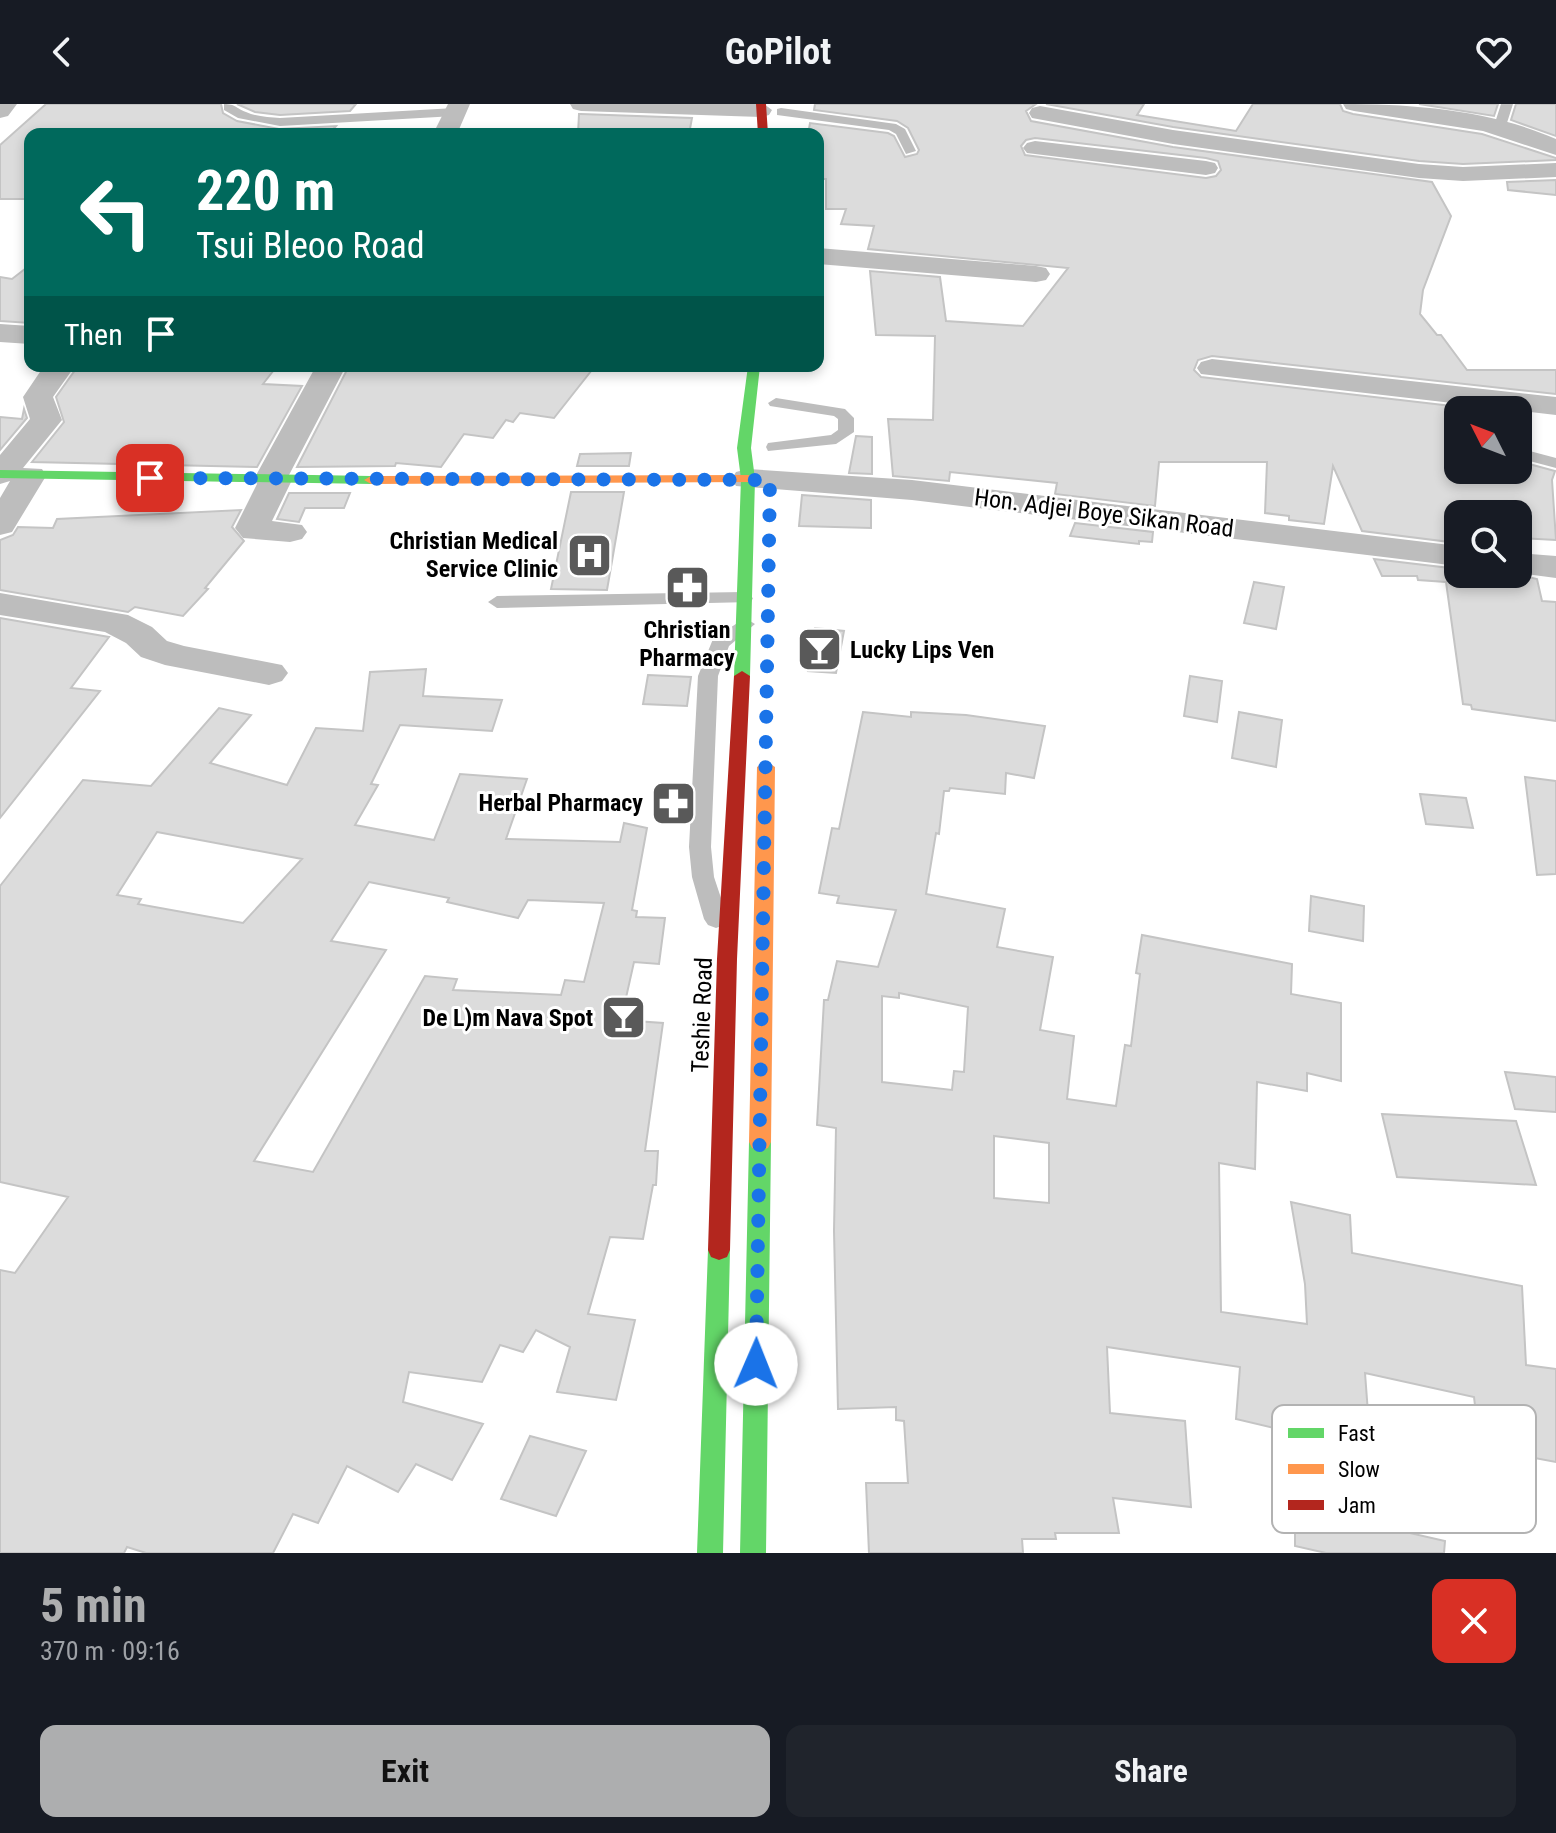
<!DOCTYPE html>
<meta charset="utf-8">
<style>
:root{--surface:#171b24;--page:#20242c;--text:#f1f3f6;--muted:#9ea1a6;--accent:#adaeaf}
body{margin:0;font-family:"Roboto Condensed",sans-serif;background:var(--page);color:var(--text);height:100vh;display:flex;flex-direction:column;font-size:30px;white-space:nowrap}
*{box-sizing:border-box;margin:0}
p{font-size:26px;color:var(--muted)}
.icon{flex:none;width:44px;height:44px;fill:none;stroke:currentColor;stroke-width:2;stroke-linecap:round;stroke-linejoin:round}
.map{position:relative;height:1449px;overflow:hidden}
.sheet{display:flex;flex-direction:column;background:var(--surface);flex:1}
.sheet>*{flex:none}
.banner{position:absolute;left:24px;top:24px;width:800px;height:244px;border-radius:16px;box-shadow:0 4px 12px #0003;background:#00695c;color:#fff;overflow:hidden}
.needle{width:52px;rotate:312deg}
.controls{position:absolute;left:1444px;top:292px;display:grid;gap:16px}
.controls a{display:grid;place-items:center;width:88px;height:88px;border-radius:16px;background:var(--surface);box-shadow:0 4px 12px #0003;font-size:40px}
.pin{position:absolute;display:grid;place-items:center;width:68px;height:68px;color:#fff;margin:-34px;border-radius:16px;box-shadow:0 4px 12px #0006}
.me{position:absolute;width:88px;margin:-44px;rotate:1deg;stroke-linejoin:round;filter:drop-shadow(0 0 6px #0008)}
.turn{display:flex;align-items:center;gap:28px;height:168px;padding:0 40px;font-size:36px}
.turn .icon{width:104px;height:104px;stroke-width:2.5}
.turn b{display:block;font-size:56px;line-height:68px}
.then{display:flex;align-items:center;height:76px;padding:0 40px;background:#0003;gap:16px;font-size:30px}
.round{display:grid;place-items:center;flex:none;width:84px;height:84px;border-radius:16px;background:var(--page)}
.overview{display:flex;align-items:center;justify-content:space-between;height:136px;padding:0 40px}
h1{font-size:48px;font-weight:700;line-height:60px;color:var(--accent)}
.action{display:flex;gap:16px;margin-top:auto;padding:16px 40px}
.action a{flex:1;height:92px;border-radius:16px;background:var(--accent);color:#111;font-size:32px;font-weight:700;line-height:92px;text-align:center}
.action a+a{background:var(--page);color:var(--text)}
header{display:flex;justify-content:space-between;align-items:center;height:104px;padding:0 40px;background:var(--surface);font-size:36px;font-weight:700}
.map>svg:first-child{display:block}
.building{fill:#dcdcdc;stroke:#c4c4c4;stroke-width:2;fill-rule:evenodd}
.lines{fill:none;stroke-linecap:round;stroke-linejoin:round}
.lane{fill:#bdbdbd;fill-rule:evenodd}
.street{fill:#bdbdbd;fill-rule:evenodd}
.fast{fill:#63d668;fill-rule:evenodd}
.slow{fill:#ff974d;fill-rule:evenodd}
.jam{fill:#b3261e;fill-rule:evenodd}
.route{stroke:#1a73e8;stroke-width:14;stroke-dasharray:0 25.2}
.labels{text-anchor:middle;stroke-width:6;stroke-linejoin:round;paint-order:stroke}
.street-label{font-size:24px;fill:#000;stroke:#fff}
.poi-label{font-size:24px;font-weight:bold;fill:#000;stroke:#fff;text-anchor:end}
.key{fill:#fff;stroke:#b2b2b2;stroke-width:2}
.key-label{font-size:22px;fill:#000}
</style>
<header><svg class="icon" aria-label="back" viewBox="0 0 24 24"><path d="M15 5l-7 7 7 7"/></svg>GoPilot<svg class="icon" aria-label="heart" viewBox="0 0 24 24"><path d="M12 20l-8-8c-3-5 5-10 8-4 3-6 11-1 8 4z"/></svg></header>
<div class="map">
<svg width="1556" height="1449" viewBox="0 0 1556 1449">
<rect width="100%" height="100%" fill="#fff"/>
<path class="building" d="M46,0H221L223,9L237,17L279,25L336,22L329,30H30V95H0V41Z
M237,0H356L350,7L280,11L255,8Z
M815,0H1036L1026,7L1031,17L1173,43L1432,78L1451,112L1423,186L1420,210L1437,231H1441L1467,266H1556V290L1212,252L1198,256L1194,266L1201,273L1487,306H1458V366H1518V357L1555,367L1552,376L1556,436L1518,434V410H1458V439L1362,427L1333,362L1324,420L1289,416V412L1265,409L1267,358H1159L1155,402L1055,390L1057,379L950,368L949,377L893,372L888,315L933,316L935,232L876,231L870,167L940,173L946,217L1023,222L1068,164L868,145L874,122L841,120L846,105H826V75H818V30H808L810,19L888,29L894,32L905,53L917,50L919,46L908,24L897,17L814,6ZM1035,34L1206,54L1218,57L1221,66L1216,72L1206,74L1025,51L1021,42L1026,36Z
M1046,0H1144L1137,11L1236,27L1253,0H1340L1343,7L1353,10L1482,30L1556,54V56L1463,60L1419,57L1173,23Z
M1419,0H1498L1494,12Z
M1516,0H1556V32L1511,16Z
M579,10H581L692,14L689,30H578Z
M1556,76V91L1508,86L1507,78Z
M30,161V219L0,217V173L12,175Z
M78,262H277L263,280L302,282L257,363L32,358L64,318L56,293Z
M349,262H514L543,265L544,262H595L554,314L520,309L513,318L506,316L493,334L464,330L441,363L396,359L395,362L297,363Z
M24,305L27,314L0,346V313L22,315Z
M856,332L872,333V370L849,369Z
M631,349L629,362H577L580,350Z
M571,388H624L607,486L551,485Z
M289,389H350L344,404H305L299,418L277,415Z
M802,391L871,396V424L799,422Z
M241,406L232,423L244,437L205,484L208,485L183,512L135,503L128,508L0,486V436L13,431L18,423L53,424L57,415Z
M1075,419L1153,428L1152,438L1139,437V440L1070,432Z
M1374,455L1458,465V470H1515L1537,475L1542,497L1556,498V617L1472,605L1471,601L1463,600L1446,478L1418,476L1417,472H1382Z
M1254,478L1284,483L1276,525L1244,519Z
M0,514L109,533L71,584L100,587L0,714Z
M815,524L844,527L836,569L808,567Z
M426,565L423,592L502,596L492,627L400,621L371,680L378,681L355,721L434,736L460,670L527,675L506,735L620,738L624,719L647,724L632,806L637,807L636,813L665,814L659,860L634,858L621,916L663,919L645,1047H658L656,1081H653L643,1135L610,1133L588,1210L635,1216L616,1296L557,1288L570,1243L536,1226L523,1248L500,1241L482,1278L409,1268L403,1298L483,1320L452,1376L416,1360L398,1388L347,1362L318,1419L293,1410L273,1449H146L127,1443L124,1449H0V1166L15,1169L68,1093L0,1078V782L83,676L151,682L219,604L251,611L210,659L287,681L316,624L363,627L370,568ZM157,728L302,755L243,819L138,800L141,795L117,791ZM369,778L449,794L447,798L518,814L528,796L604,799L584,878L565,876L561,891L453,886L457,875L425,872L313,1068L254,1057L386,846L331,837Z
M648,571L691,573L687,602L643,600Z
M1190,572L1222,577L1217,618L1184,612Z
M863,608L911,613V608L966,611L1045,622L1034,674L1006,669L1005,690L950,684L949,687H944L939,730L936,729L926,790L1005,805L997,843L1053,853L1040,926L1074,932L1067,995L1116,1002L1125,941L1131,942L1140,870L1136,869L1142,831L1292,860L1291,890L1341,899V977L1307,969V987L1257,978L1255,1065L1219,1059L1221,1208L1307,1220L1305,1180L1291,1098L1350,1111L1352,1149L1522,1182L1526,1261L1556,1265V1358L1480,1344L1474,1293L1365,1269L1368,1309L1324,1302L1331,1411L1445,1437L1444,1449H1326L1295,1442V1329L1236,1315L1240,1263L1107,1243L1110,1309L1185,1317L1191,1403L1113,1394L1119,1429H1055L1056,1435H1022L1023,1449H869L866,1379H908L904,1317L896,1316V1303L838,1305L834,1127L836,1024L817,1021L824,896H828L837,857L878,863L896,806L837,799L839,792L819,789L832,724L839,725ZM899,889L968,903L964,968L954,967L952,986L882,978V892L899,894ZM994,1032L1049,1039V1099L994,1094Z
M1239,608L1282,616L1276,663L1232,654Z
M1525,673L1556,677V770L1537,771Z
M1420,690L1466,694L1473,724L1426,720Z
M1311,792L1364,802L1363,837L1309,827Z
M1505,968L1556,973V1008L1515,1005Z
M1382,1010L1516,1017L1536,1081L1397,1073Z
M530,1332L586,1347L556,1412L501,1395Z"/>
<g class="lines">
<path class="lane" d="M224,0C236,0 235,4 246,8C257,13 269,13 280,14L455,4L461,8L455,12L280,22L238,14L224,6Z
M1501,0H1513L1505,25L1499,29L1493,25Z
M781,4L896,20L905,25L916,47L906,50L896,30L889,26L777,11V5Z
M776,294L845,305L854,314V328L836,340L768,347L766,343L768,339L831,331L838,326V315L834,312L770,302L768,299Z
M1518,344L1556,354V364L1518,354Z
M744,488L753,494L751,498L497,504L488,498L497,492Z
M745,514L755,520L729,542L718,572L711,743L714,773L728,815L724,821L716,824L708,821L704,815L692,773L689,743L698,572L713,535Z"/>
<path class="street" d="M0,0H17L8,12L0,14Z
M448,0H470L457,30H433Z
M570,0H764L772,6L769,11L761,13L581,7L573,5Z
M1343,0C1414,0 1490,6 1556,35V51L1483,27L1354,7L1346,5Z
M1040,2L1173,26L1419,60L1463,63L1556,59V73L1463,77L1419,74L1173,40L1032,14L1029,9L1032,4Z
M1035,37L1206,57L1215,59L1218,64L1215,69L1206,71L1027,49L1023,44L1027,39Z
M818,144L1036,162L1046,164L1050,170L1046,176L1036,178L818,160Z
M0,220L30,222V240L0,238Z
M1212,255L1556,293V311L1201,270L1197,264L1201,258Z
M44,262H75L53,293L62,316L23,364L42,365L46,372L12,428L0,431V394L10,377L0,380V351L30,315L23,293Z
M316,262H346L289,371L292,376L272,417L302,421L307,428L302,435L290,438L243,434L235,424L257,380L254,375Z
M748,365L912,376L1458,442V462L912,396L736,382L732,375L736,368Z
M1518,449L1556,452V474L1518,469Z
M0,489L128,511L152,523L167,537L184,542L282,561L288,569L282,577L269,581L165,561L141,553L126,539L105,528L0,511Z"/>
<path class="fast" d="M748,262H760L751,344L755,375L750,572L742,577L734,572L741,375L737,344Z
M0,366L371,372L378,376L371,380L0,374Z
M760,1029L768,1032L771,1038L766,1449H740L749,1038L752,1032Z
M719,1136L727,1139L730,1146L723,1449H697L708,1146L711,1139Z"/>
<path class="slow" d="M748,371L753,372V378L371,380L364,376L371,372Z
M766,657L775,663L771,1038L768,1044L760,1047L752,1044L749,1038L757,663Z"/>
<path class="jam" d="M756,0H766L768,30H758Z
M742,567L750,572L737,855L730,1146L727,1153L719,1156L711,1153L708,1146L717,855L734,572Z"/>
</g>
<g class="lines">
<path class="route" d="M150,374L770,376L756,1260"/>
</g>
<defs>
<symbol id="hospital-square" viewBox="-11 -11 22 22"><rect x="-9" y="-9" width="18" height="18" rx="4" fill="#595959" stroke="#fff"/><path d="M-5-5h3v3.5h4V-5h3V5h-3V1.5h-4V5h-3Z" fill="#fff"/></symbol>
<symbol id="pharmacy-square" viewBox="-11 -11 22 22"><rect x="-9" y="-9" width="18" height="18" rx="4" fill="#595959" stroke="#fff"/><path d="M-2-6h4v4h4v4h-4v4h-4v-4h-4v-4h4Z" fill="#fff"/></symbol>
<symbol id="bar-square" viewBox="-11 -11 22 22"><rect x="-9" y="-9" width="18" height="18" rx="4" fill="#595959" stroke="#fff"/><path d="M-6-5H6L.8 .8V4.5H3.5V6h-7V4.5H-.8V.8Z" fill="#fff"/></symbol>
</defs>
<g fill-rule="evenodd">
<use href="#hospital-square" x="564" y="426" width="51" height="51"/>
<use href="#pharmacy-square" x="662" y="458" width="51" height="51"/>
<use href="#bar-square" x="794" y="520" width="51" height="51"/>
<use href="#pharmacy-square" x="648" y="674" width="51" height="51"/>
<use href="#bar-square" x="598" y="888" width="51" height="51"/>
</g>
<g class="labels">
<g class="street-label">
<text transform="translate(1104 409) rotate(7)" y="8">Hon. Adjei Boye Sikan Road</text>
<text transform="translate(702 911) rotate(-88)" y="8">Teshie Road</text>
</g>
<g class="poi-label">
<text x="558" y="445">Christian Medical<tspan x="558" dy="28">Service Clinic</tspan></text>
<text x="687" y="534" text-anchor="middle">Christian<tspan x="687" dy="28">Pharmacy</tspan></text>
<text x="850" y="554" text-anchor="start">Lucky Lips Ven</text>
<text x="643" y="707">Herbal Pharmacy</text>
<text x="593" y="922">De L)m Nava Spot</text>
</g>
</g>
<rect x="1272" y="1301" width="264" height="128" rx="12" class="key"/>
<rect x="1288" y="1324" width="36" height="10" fill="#63d668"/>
<rect x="1288" y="1360" width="36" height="10" fill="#ff974d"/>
<rect x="1288" y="1396" width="36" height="10" fill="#b3261e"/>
<g class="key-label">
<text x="1338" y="1337">Fast</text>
<text x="1338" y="1373">Slow</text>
<text x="1338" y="1409">Jam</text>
</g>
</svg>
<div class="controls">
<a><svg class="needle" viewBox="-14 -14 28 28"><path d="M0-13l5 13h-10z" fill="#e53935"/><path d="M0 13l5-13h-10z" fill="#9ea1a6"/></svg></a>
<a><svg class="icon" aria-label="search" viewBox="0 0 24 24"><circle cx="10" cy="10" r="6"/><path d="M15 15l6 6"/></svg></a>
</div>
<div class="pin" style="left:150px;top:374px;background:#d93025"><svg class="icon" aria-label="arrive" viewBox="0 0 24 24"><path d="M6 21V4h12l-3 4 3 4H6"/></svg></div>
<svg class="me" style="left:756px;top:1260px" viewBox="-20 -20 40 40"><circle r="19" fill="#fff"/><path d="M0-13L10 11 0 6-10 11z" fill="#1a73e8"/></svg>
<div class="banner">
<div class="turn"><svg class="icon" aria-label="left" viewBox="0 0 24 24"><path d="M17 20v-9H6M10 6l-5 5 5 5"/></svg><div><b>220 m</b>Tsui Bleoo Road</div></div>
<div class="then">Then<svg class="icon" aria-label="arrive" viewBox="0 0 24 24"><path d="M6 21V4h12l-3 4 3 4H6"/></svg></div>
</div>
</div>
<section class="sheet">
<div class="overview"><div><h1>5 min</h1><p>370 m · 09:16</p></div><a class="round" style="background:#d93025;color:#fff"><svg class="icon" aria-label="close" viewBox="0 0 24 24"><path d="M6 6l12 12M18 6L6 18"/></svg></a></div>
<div class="action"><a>Exit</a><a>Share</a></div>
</section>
